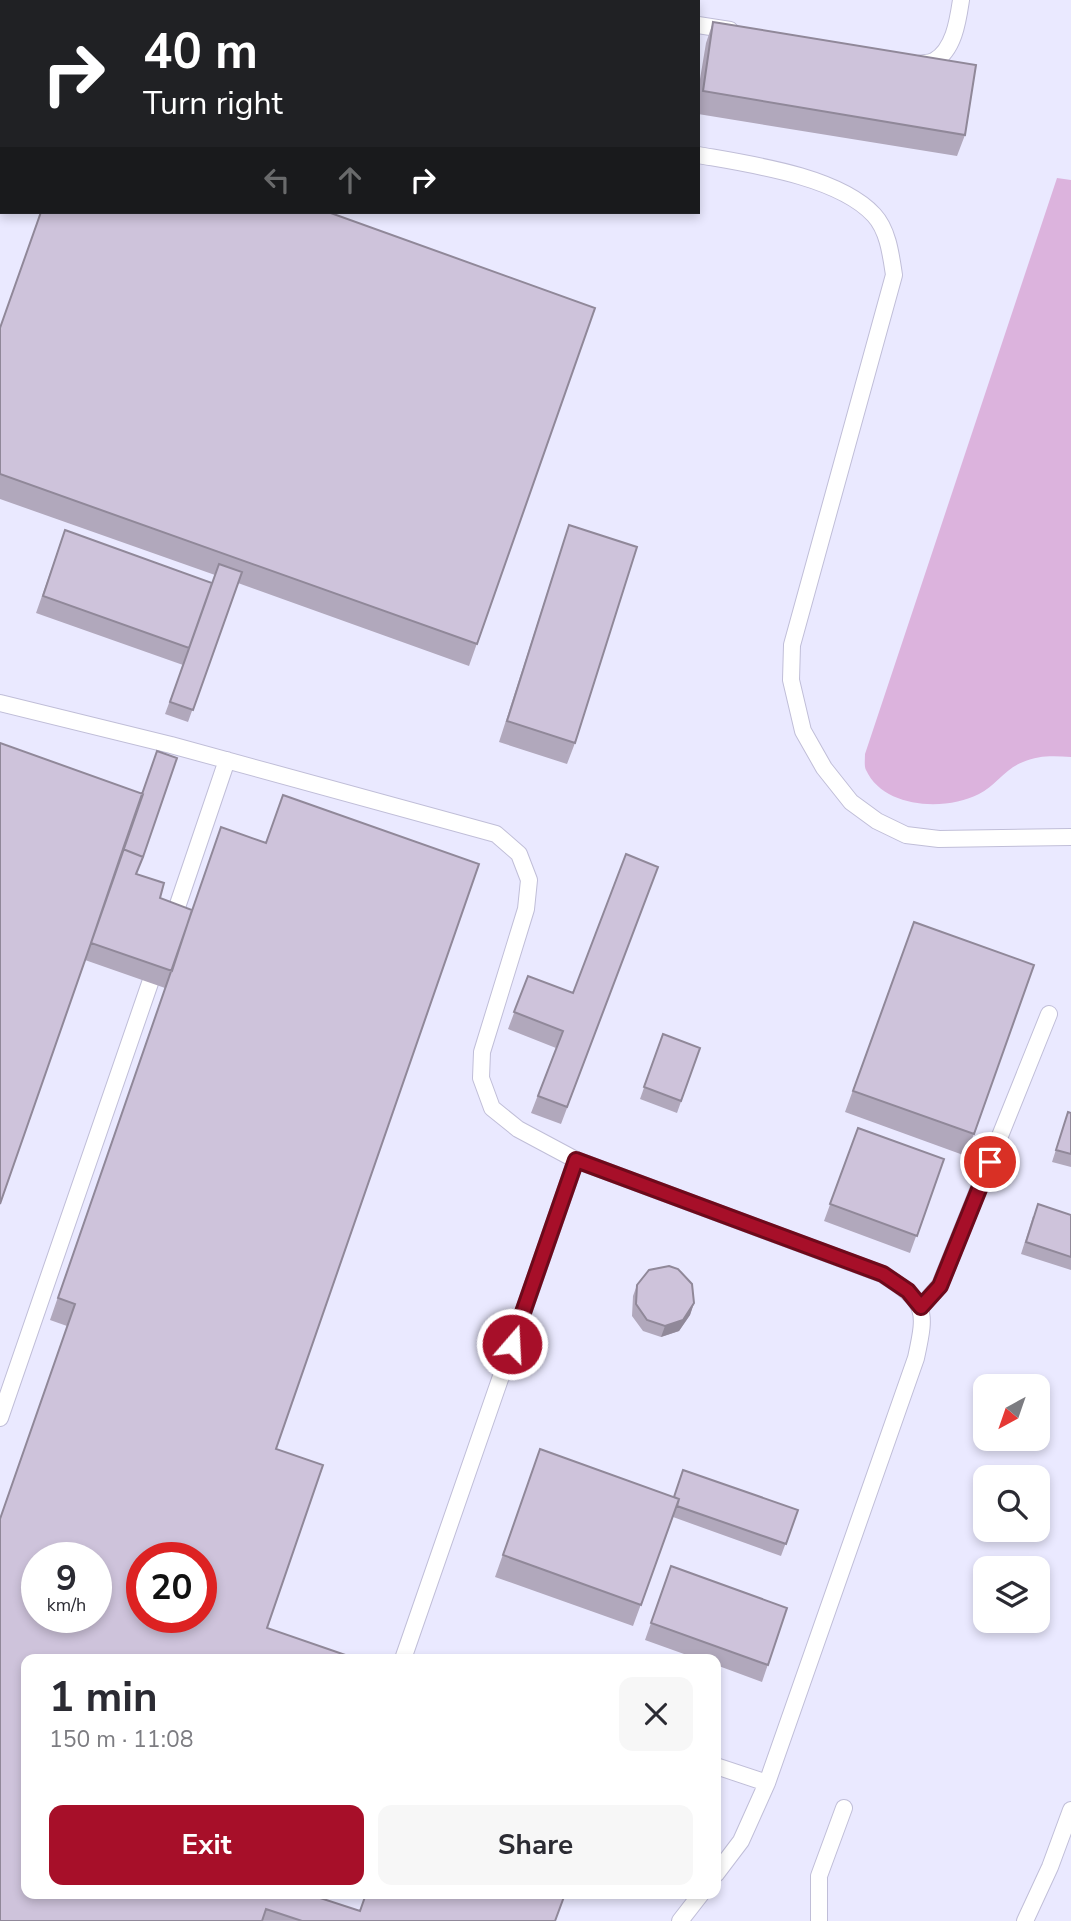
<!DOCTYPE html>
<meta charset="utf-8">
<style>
:root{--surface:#fff;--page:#f7f7f7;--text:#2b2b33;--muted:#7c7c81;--accent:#a70f29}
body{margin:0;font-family:"Nunito Sans",sans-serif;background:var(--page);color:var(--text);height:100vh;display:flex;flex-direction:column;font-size:26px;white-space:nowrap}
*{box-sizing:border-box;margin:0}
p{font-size:23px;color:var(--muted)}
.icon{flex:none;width:38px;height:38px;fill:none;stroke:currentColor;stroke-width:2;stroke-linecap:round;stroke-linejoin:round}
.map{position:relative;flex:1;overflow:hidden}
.drawer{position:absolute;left:21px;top:1654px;width:700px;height:245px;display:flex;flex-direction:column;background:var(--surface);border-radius:14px;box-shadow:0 4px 10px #0003}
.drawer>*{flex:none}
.banner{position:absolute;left:0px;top:0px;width:700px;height:214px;box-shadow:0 4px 10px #0003;background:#202124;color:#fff;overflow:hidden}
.needle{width:46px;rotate:220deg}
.controls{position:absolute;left:973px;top:1374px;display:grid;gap:14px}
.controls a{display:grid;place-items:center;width:77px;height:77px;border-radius:14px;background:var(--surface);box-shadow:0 4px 10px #0003;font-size:35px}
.speed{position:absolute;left:21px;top:1542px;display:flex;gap:14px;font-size:35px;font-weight:700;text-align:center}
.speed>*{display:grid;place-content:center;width:91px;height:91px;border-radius:50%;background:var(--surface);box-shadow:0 4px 10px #0003;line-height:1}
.speed small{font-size:18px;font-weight:400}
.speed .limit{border:10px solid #d22;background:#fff;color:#111}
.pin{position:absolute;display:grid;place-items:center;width:60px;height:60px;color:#fff;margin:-30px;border:4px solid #fff;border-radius:50%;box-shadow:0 2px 7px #0007}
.me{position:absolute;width:77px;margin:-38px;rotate:19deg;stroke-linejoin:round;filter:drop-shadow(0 0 5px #0008)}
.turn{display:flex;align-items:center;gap:24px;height:147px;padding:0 28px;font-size:32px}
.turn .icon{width:91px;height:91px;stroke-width:2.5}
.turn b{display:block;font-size:49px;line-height:60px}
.lanes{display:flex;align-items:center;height:66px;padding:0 28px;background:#0003;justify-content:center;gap:35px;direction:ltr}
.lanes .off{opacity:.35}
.round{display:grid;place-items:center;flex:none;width:74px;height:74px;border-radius:14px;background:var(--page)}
.overview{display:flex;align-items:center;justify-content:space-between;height:119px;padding:0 28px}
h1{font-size:42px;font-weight:700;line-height:52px}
.primary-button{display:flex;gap:14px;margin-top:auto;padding:14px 28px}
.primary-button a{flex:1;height:80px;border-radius:14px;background:var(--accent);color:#fff;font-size:28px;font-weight:700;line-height:80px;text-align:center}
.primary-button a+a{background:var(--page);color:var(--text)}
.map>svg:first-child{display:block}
.green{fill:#dcb3dd}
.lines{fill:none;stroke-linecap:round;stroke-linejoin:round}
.service-casing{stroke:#c0bed8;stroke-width:18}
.service{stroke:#fff;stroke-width:16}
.wall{fill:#b1a8bc}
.shaded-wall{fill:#908899}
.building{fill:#cec3db;stroke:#908899;stroke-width:2;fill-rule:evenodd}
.route-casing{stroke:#6d0a1b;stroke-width:18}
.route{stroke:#a70f29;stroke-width:12}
</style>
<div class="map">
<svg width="1071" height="1921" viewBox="0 0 1071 1921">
<rect width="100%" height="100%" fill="#eae9ff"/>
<path class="green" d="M1057,178L1071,180V757C1054,756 1039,755 1023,762C1006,768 995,786 979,794C946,811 884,809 866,770C864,766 865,759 865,754Z"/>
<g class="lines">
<defs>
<path id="service" d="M565,0L574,2
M657,2V0
M698,25L730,30
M0,30H2
M918,64C923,63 930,63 934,61C954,50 958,20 961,0
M0,69L2,64
M698,155C749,164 838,176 874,215C888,230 891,255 894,275L792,645L791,680L803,731L824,768L851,802L877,821L906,835L939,839L1071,837
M0,703L171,745L496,834L519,854L529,880L526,909L482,1052L481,1078L492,1108L518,1129L576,1160L882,1274C926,1302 927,1308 916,1358L767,1783L741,1841L716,1874
M172,922L227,760
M921,1307L940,1285L1049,1014
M0,1418L150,983
M403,1659L576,1160
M716,1766L767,1783
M680,1921L701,1894
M819,1921V1876L844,1808
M1025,1921L1050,1867L1071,1810"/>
</defs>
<use href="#service" class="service-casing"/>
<use href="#service" class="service"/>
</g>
<path class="wall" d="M713,22L965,135L957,156L698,114V91L706,43Z
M595,308L469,666L238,583L188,722L165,714L183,665L36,613L65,530L212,583L215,575L0,499V327Z
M569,525L575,743L567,764L499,742Z
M0,743L136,874L160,898L192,910L26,1894L555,1921H0L67,1326L50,1320L165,988L85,960Z
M658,867L561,1124L531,1113L556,1048L508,1029L528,976L573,993Z
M914,922L1034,965L966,1156L845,1112Z
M663,1034L700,1048L677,1113L640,1099Z
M1068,1112L1071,1113V1167L1052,1162Z
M858,1128L944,1159L910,1253L824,1221Z
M1071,1215V1270L1021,1254L1033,1216Z
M637,1285L694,1303L690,1315L679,1331L661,1337L643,1331L632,1316L633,1296Z
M540,1449L674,1497L798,1510L781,1556L673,1517L633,1626L495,1577Z
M671,1566L787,1608L762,1682L716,1665V1659H698L645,1640Z"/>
<path class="shaded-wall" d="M694,1303L690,1315L679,1331L661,1337L665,1326Z"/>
<path class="building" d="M434,0H540L550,2H434Z
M713,22L976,65L965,135L703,91Z
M41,212H328L595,308L477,644L0,474V328Z
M569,525L637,547L575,743L507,721Z
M65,530L212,583L189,648L43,596Z
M219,564L242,572L193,710L170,702Z
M0,743L143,794L0,1204Z
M157,751L177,758L143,857L123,849Z
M283,795L479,864L276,1449L323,1465L267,1628L357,1659H26V1894H308L360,1911L366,1894H565L555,1921H302L266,1909L262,1921H0V1519L75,1304L58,1298L221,827L266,843ZM37,1558H96V1617H37ZM142,1558H201V1617H142Z
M123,849L143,857L136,874L164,883L160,898L192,910L172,971L91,943Z
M626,854L658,867L567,1107L538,1096L563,1031L514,1012L528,976L573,993Z
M914,922L1034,965L974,1134L853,1091Z
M663,1034L700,1048L681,1101L644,1087Z
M1068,1112L1071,1113V1154L1056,1150Z
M858,1128L944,1159L917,1236L830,1204Z
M1038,1204L1071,1215V1257L1026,1242Z
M669,1266L678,1269L692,1284L694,1303L683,1320L665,1326L647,1320L636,1304L637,1285L649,1270Z
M540,1449L679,1499L641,1605L503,1555Z
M683,1470L798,1510L786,1544L677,1506L679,1499L674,1497Z
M671,1566L787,1608L768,1665L651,1623Z"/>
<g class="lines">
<defs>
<path id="route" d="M512,1344L576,1160L883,1274L908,1291L921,1307L940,1286L990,1162"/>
</defs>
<use href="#route" class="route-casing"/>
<use href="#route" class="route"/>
</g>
</svg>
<div class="controls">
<a><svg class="needle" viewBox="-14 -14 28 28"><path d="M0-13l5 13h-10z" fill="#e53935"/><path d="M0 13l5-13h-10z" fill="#7c7c81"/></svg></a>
<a><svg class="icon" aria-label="search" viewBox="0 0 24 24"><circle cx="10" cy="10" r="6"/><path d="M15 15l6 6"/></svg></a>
<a><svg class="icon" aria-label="layers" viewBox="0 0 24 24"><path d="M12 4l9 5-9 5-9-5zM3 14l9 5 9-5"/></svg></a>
</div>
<div class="speed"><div>9<small>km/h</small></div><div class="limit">20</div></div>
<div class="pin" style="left:990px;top:1162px;background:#d93025"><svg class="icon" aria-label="arrive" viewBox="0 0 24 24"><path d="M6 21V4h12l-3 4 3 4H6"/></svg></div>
<svg class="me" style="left:512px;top:1344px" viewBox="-20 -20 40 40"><circle r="17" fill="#a70f29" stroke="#fff" stroke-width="3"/><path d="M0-11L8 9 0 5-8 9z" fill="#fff"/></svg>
<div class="banner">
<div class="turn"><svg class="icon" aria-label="right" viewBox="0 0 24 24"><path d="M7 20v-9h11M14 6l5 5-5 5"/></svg><div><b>40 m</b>Turn right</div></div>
<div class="lanes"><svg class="icon off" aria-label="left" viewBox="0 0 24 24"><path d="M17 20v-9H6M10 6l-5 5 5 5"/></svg><svg class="icon off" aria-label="ahead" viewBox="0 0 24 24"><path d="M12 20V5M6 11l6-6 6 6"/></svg><svg class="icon" aria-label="right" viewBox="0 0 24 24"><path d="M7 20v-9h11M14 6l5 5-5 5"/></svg></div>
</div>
<section class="drawer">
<div class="overview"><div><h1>1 min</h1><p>150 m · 11:08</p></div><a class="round"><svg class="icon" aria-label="close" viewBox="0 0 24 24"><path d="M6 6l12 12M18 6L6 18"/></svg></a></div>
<div class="primary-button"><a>Exit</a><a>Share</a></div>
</section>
</div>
